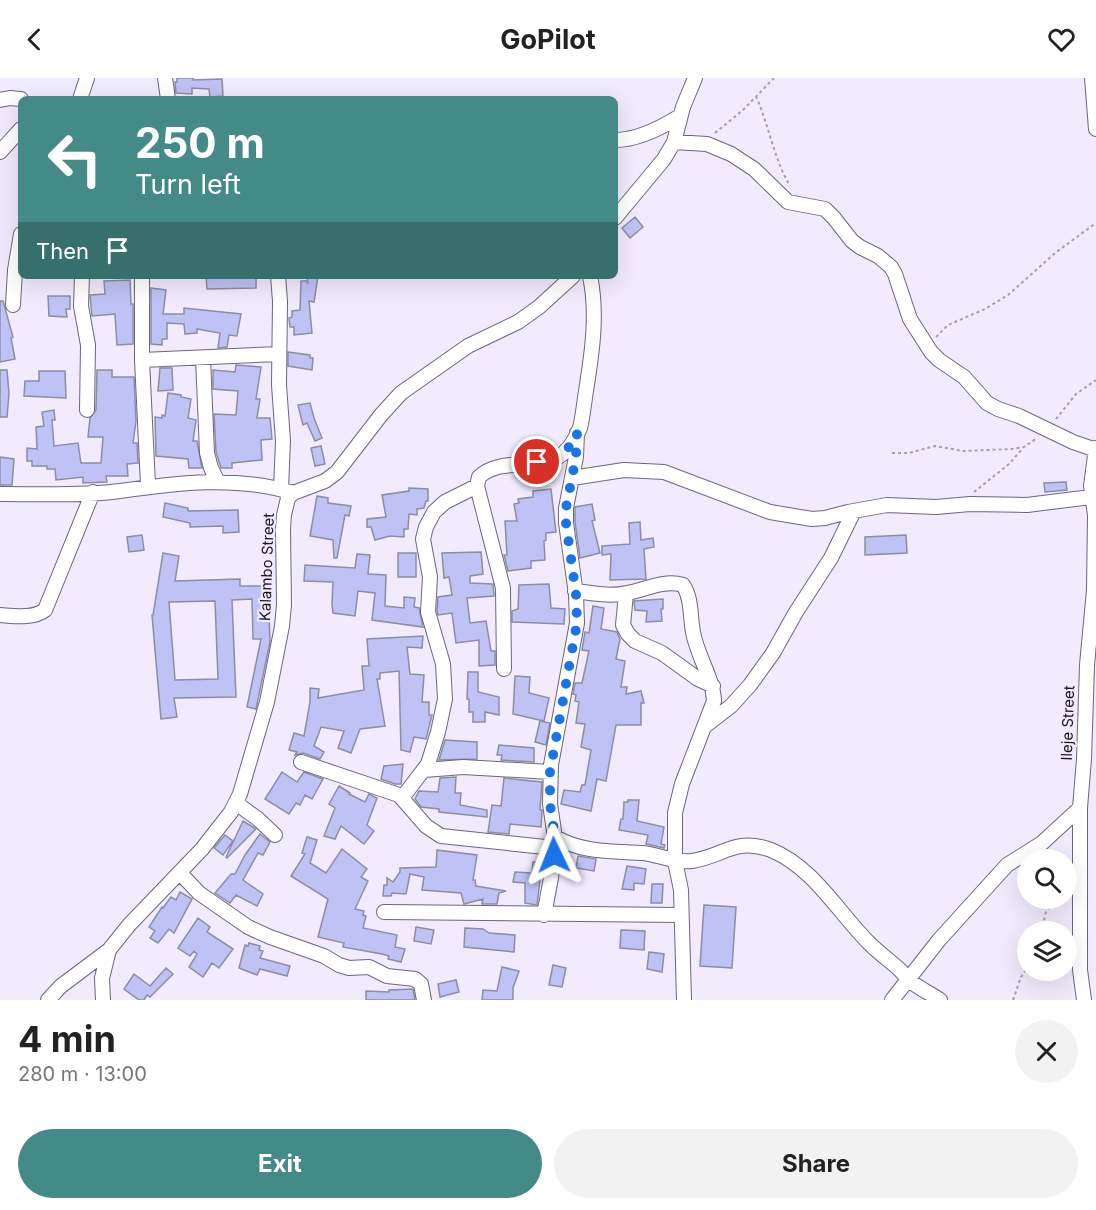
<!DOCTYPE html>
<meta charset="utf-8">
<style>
:root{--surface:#fff;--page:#f2f2f2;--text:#222;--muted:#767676;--accent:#448b88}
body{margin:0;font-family:Inter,sans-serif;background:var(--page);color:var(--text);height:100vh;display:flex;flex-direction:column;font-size:22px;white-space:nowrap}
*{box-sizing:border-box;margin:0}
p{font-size:20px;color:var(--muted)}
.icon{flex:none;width:33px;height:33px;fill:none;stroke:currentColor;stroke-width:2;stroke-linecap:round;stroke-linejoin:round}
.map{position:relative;height:922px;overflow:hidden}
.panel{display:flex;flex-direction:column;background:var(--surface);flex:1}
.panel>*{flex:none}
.hud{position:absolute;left:18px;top:18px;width:600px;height:183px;border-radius:9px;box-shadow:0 6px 24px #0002;background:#448b88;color:#fff;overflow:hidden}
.fabs{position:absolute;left:1017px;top:771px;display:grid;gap:12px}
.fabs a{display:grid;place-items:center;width:60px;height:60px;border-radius:50%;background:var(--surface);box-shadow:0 6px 24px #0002;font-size:30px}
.pin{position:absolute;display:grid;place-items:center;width:51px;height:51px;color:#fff;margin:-26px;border:3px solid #fff;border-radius:50%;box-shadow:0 2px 6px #0007}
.me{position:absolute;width:66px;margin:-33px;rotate:358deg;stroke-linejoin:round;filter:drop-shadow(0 0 4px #0008)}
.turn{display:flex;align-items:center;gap:21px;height:126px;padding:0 18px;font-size:27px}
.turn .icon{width:78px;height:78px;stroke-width:2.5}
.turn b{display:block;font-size:42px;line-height:51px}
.then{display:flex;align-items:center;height:57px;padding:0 18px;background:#0003;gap:12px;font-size:22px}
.round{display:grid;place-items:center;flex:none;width:63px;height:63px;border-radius:32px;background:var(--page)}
.overview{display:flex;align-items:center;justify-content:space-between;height:102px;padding:0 18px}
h1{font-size:36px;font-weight:700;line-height:45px}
.cta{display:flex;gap:12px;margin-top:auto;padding:12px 18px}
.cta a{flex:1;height:69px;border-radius:36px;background:var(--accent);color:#fff;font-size:24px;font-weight:700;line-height:69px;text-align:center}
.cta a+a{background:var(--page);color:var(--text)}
header{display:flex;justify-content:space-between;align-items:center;height:78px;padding:0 18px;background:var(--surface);font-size:27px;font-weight:700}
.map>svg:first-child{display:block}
.building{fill:#bfc2f5;stroke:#8b8da4;stroke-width:1.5;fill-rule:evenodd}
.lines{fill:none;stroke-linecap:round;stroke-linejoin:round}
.street-casing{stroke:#6e657a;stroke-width:16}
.path{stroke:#a59ead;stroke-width:2;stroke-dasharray:3 3;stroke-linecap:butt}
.street{stroke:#fff;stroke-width:14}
.route{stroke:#1a73e8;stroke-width:10;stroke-dasharray:0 18}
.labels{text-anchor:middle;stroke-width:4.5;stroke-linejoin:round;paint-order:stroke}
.street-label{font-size:15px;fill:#1a161e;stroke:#f2eafd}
</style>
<header><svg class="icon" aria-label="back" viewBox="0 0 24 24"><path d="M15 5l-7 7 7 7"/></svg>GoPilot<svg class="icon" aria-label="heart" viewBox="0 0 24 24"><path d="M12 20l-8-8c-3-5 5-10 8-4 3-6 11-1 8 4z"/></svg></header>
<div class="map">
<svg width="1096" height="922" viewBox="0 0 1096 922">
<rect width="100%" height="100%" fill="#f2eafd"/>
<path class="building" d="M177,0H193V2L222,1L223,18L210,19L209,11L192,10V16L176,15L175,4H177Z
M635,139L643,149L630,160L622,150Z
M206,198L256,200V210L207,211Z
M307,198H318L314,224L309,223L312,255L294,257V249H290L289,240L292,239V233L300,232L301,203H307L308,206Z
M130,202L131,226H133V266L117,267L115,236L92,238L90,217L105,216L104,203Z
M151,210L166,212L163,236H184V230L241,236L237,258L229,257L227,269L218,270L220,255L197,251V255L185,256L184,246L167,245V261H162V267L151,266Z
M48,218H70V231H66L67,239L49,238Z
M0,223H3L13,259L11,260L15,281L0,284Z
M288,274L310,277V280H313L312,292L288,288Z
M236,287L261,289L256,321H260L257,340H270L272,361L261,362L262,382L232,385V390H221L216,374L214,336L236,337L238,313L213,311V292L235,294Z
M160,290H172L173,312L158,313Z
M0,292H7L9,316L7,339H0Z
M97,292H112V299H134L136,343L133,365H137L138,385L127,386L128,398H106L107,404L83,405V399L56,402L55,391H47V388H32V383H27V370L37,371L36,349L44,348L42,334L54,332L55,342H52L54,368L78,365L81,385H101L103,359H88L90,340L96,332Z
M39,293H65L66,320L24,318L25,303H39Z
M168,315L181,317V319L191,321L188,340L196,342L193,363H197L202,390H189L188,381L156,378L155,339L162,340V337L165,338Z
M310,325L314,340L322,360L315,363L307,345L303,347L298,327Z
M321,368L325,386L315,388L311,370Z
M0,379L14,381L12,407H0Z
M1066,404L1067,412L1045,414L1044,405Z
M409,410L428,411V423H426L424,430L417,431V437L409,436L408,451H404V459L390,458L375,462L371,449H367V441L386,439L382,417L409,413Z
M551,411L556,454L546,455V462L544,463L545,482L531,483V490L508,493L504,477H507L505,443H517L514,426L519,425L518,421L533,419V413Z
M317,418L328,420V425L351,428L349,438L345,437L337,480H334L333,462L310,458Z
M165,425L188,430V433L238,432L239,454L223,455V448L190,449V445L163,439Z
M592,426L595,442L592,443L600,475L580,480L575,444V429Z
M640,444L641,462L653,460L654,469L644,471L646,501L610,502L611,476L602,477V468L630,466L629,445Z
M142,457L144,472L129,474L127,459Z
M906,457L907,475L865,477V459Z
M481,474L483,496L470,498V505L493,506L494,518L467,520L470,545L486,543L491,573H495V587L479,588V562L456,565L452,535L438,537L437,533L438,519L452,517L449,499L444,500L442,475Z
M163,475L179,478L175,503L240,501V508H268L270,564L256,631L247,629L261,561H253L252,521L232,522L236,619L174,620L177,639L161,641L152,537H153ZM215,523L218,601L175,602L169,524Z
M398,475H416V499H398Z
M357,476L370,477L368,496L386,497L385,528L404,530V519L415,520L414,529L419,530L423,549L372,542L375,515L358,513L355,538L333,535L332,526L333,504L304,503L305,487L355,490Z
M549,506L551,530L565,531L564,546L512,544V533L518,531L519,507Z
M663,521V531H661L662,543L646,544L647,533L635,532L634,523Z
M593,528L604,530L601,551L617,554L620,561L616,581L625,583L621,609H627L626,616L641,613L644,625H641V647H616L606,703L597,701L591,733L561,726L564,712L580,714L582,707H585L591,672L581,669L585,646L576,645L579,624L575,623L576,617L573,616L575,605H582L589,573L582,572L585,554L589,555Z
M423,558L422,570L407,569L410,596L424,597L422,624H429V637H432L426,661L414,659L410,674L401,672L399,593L380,595V601H377L385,648L360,651L351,675L338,670L344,653L321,649L314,668L324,674L320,681L303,675L295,677L297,674L289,672L294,655L304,658L310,624V610L319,611L318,620L364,612L362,588H369L367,561Z
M468,594H478V614L499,619V637L485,634V644H473V634H469V621H467Z
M515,598L530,599L529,615L549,620L544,643L513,636Z
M540,643L550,645L546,667L535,664Z
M445,662L477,664V681L439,682Z
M499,667L534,670V684L501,682L502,677H497Z
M403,686L401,706H395L381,701L384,688Z
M282,694L297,704L304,694L323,701L312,721L305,717L300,727L296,725L289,736L265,721Z
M456,699L455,715H461L460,727L487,732V739L439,734V731L421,729L415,721L419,713L438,714L440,700Z
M504,700L542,704L540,732H542V735L541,749L510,746L509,756L488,754L492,727L501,728Z
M339,708L350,715L349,716L365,724L369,716L377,720L367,747L374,753L364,766L341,748L335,761L324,758L335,730L329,726Z
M628,722H639L637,743L664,749L661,766L665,767L664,770L646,766L648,757L619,752L621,741H623L624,724H628Z
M243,743L256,751L227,780L226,779Z
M260,756L270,764L263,777L258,775L243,802L263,816L257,828L236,817L230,825L215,815L231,796H235L245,777Z
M225,757L233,763L223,777L214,770Z
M307,759L317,762L310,785L326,795L342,771L367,791L361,799L368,803L355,831L364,833L363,837L366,838L363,850L397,857L395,869L405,871L401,884L388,881L389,878L382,876L343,869L344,865L318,859L328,821L291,798L305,776L302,775Z
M437,772L477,777L473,802H475L476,808L506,813L499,815L497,826H482L483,821L464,826L461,815L422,812L424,799L410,796L406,816L392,815L391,818H383L384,807H387V800L393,804L400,794V790L436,789Z
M578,778L596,781L594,793L576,790Z
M533,784L542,785L537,827L525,825V805L513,804L515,794L532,795Z
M627,788L646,791L644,806L634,805V812L622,811Z
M652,806H663L662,825H651Z
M180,814L192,821L174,855L169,851L158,865L150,860L155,853L149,849L162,829L163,830L171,819L176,822Z
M704,827L736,829L732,890L700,888Z
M198,840L210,849L207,854L233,871L219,890L212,885L203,899L189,889L197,876L194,873L190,878L178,870Z
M416,849L434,852L431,866L414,863Z
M465,850L483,851L489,855L515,857L514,874L464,869Z
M621,852L645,853L644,872L620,870Z
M249,865L260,868L259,872L263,873L260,880L290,888L287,898L260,891L257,897L239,890L245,867L248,868Z
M649,874L664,876L662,894L647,891Z
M553,887L566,890L562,909L549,907Z
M502,889L519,893L513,910V922H482L483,912L497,913Z
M166,890L173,896L150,919L147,917L144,922H139L124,911L134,896L150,908Z
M456,902L459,914L440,919L438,906Z
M413,911L415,922H366V913L389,914V912Z"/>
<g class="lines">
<defs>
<path id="street" d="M165,0L168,21
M1092,0L1096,51
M80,21L87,0
M0,22L10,20L21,21
M615,62C638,62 661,50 680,38
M674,64L707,66L731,76L754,91L788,124L825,131L834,140L852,163L860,169L878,178L891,189L895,196L910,241L931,274L939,282L964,299L987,325L998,331L1019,338L1073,364L1096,372
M0,74L21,51
M615,140L664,81L674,64L683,29L695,0
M82,198L81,228L88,267L87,332
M142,198V282L148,407
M278,198L280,223L279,307L283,363L281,411
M13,227L15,192L21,156
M203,280L207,375L211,390L218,404
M142,282L279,276
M572,400L624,392L664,394L770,434L812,441L825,440L848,434L887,427L936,429L970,426L1027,427L1091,419
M0,416C39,416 82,418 120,413C177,405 236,397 293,415
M575,513C592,515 610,519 627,515C645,512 664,501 683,507C692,520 690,539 693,554C697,578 713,599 714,623L682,706L675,735V783L681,812L684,922
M626,516L623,547L628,556L635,563L662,575L698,601L713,608
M0,537C14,538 33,541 45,532L93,414
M504,591L503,510L477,408L479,399C499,380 531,391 554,381C567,376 575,362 580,350C583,338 584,325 586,313C592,275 598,236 590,198
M705,648L731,628L750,607L773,575L796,534L831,480L854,433
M301,684L399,717L426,748L441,758L554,770
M424,692L463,689L550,694
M402,720L428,686L438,654L445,621L443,586L428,534L430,499L423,461L426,449L434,434L445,424L477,408
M236,725L258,741L275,757
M555,759C583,775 612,773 643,775C660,777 675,785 692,783C724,778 735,759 771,772C813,789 838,834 869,865C879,875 890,883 900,892C903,895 906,899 909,902C918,910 930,915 940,922
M180,795L199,815L248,849L270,859L324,878L339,887L349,890L369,889L387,898L415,901L421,906L424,922
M384,834L680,837
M544,837L551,800L555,760L550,726L551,687L577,545L576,516L566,445V430L576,379L577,355
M48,922L61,908L109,872
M103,922L102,900L109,872L129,847L202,771L231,734L240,716L267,624L282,548L284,527L283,451L284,437L288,420L293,415L325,403L337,394L381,337L401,315L468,268L518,244L539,229L573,198
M892,922L939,862L1007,787L1042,765L1080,730
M1084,922L1080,892V730L1084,681L1087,587L1094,512L1095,437L1091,408L1096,370"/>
</defs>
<use href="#street" class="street-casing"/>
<path class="path" d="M756,18C769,48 774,81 790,108
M715,55L743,32L774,0
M936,259L948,247L985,231L1008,217L1055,175L1096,145
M1056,341L1076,316L1096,302
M892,375H909L935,368L963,373L1012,371L1024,369L1037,360
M974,414L1009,386L1023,370
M1041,854L1046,834L1056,820
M1013,922L1021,899L1028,889"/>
<use href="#street" class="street"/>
</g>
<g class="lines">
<path class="route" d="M537,384C559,381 567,376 577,355L576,379L566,430V445L576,516L577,545L550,694V726L555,760L554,777"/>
</g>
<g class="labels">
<g class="street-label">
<text transform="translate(267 489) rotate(-88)" y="5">Kalambo Street</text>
<text transform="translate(1068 645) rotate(-88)" y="5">Ileje Street</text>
</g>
</g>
</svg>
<div class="fabs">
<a><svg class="icon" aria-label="search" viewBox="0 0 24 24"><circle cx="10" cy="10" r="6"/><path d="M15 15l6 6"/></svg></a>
<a><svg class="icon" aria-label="layers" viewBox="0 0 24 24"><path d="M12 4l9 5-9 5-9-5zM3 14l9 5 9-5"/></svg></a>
</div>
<div class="pin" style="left:537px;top:384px;background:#d93025"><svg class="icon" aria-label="arrive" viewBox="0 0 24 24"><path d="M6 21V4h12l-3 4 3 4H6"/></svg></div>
<svg class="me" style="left:554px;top:777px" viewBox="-20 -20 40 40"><path d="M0-17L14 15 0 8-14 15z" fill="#1a73e8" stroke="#fff" stroke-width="4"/></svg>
<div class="hud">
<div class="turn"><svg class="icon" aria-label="left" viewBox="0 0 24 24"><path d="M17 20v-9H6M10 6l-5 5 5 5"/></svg><div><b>250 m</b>Turn left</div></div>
<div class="then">Then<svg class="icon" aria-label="arrive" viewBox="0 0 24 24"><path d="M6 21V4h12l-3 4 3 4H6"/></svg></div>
</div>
</div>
<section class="panel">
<div class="overview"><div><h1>4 min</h1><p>280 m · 13:00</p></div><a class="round"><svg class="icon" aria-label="close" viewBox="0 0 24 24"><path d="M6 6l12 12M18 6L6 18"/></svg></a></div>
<div class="cta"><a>Exit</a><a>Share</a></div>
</section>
